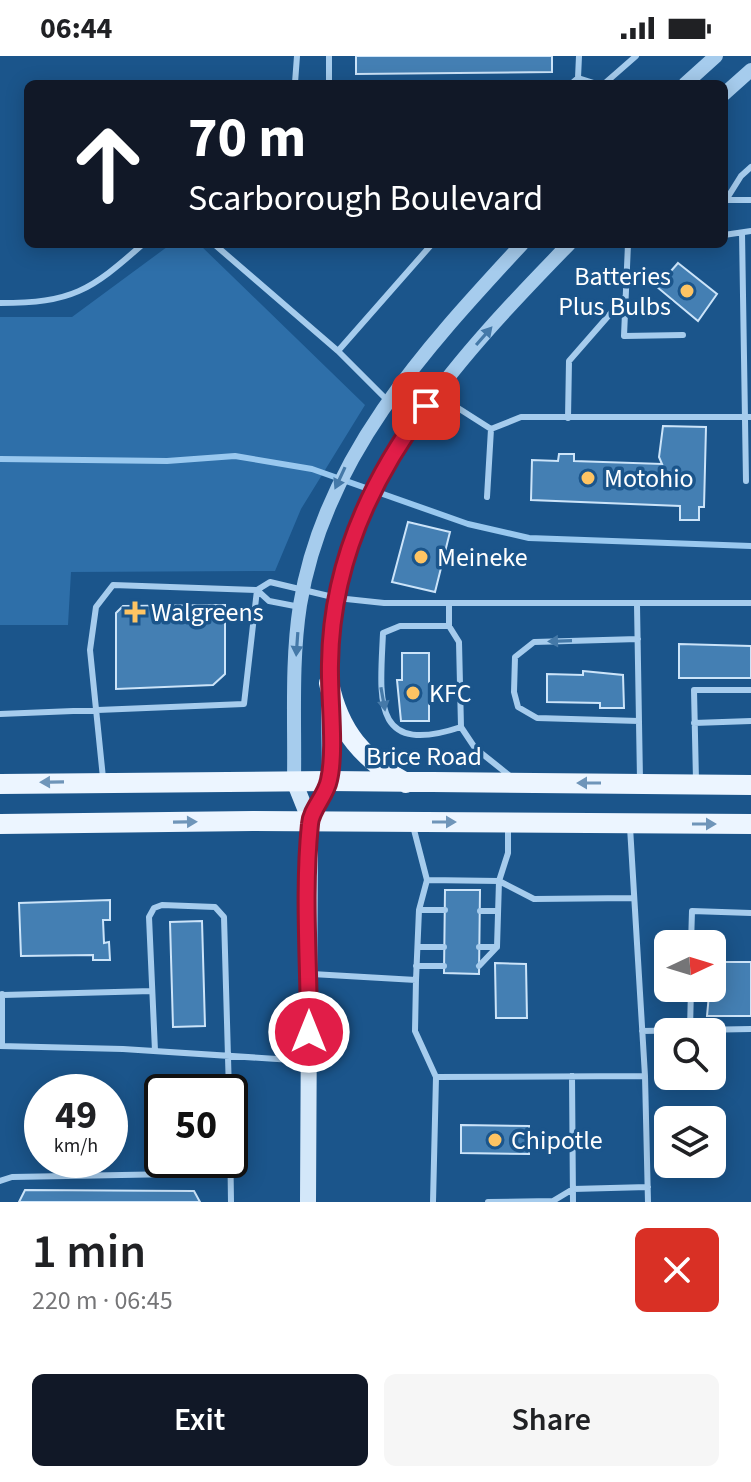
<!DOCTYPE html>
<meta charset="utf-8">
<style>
:root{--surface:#fff;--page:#f6f6f6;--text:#202124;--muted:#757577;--accent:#111827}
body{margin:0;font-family:"Source Sans 3",sans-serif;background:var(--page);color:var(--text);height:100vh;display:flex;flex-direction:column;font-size:30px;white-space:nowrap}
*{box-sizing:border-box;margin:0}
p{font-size:26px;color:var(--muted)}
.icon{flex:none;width:44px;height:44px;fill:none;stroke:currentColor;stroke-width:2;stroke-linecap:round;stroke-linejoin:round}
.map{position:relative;height:1146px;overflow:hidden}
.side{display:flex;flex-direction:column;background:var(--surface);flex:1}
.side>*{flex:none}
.hud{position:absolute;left:24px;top:24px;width:704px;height:168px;border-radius:12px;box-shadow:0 4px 20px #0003;background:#111827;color:#fff;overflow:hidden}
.needle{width:52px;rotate:86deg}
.buttons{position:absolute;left:654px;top:874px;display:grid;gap:16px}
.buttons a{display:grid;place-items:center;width:72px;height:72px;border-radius:12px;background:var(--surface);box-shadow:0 4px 20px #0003;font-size:40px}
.speed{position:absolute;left:24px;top:1018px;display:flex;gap:16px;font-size:40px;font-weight:700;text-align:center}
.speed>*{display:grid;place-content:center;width:104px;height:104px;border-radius:50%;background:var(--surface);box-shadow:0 4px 20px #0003;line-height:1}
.speed small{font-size:20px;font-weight:400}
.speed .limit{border:4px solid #111;border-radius:12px;background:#fff;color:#111}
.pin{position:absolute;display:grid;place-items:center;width:68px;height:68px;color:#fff;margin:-34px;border-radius:16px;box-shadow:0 4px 12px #0006}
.me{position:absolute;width:88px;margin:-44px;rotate:0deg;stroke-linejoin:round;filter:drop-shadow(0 0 6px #0008)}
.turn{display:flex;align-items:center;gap:28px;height:168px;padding:0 32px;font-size:36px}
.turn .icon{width:104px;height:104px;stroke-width:2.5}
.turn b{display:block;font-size:56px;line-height:68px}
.round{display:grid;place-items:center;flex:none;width:84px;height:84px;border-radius:12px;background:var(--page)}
.head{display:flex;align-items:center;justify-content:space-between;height:136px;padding:0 32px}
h1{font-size:48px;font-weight:600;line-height:60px}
.cta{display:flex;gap:16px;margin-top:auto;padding:16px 32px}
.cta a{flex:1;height:92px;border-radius:12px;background:var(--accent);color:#fff;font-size:32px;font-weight:600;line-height:92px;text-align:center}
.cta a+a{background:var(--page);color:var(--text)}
.status{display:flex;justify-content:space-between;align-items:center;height:56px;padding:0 40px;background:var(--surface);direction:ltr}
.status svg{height:22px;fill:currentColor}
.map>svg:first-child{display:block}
.green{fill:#2e6fa9}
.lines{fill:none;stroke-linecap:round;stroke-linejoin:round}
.stream{stroke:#99c8ef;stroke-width:6}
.building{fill:#447fb3;stroke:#cce4f9;stroke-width:2}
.service{stroke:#a6cced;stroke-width:6}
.tertiary{stroke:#a6cced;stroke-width:14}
.secondary{stroke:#d3e7f9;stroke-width:16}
.primary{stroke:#ecf5ff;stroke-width:20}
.oneway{fill:#4579a8}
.oneway2{fill:#6f95b9}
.route-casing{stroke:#92132f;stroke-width:20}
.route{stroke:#e11d48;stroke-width:14}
.poi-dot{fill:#fec463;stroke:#1b558b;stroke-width:3}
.labels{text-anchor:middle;stroke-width:7;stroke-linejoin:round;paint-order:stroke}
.poi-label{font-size:26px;fill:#fff;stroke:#1b558b;text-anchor:start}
.street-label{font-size:26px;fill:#fff;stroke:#1b558b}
</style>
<div class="status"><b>06:44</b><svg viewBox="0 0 49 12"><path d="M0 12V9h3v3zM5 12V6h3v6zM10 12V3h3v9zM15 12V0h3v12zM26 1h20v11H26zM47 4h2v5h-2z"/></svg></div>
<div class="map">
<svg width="751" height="1146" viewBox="0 0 751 1146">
<rect width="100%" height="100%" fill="#1b558b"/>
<path class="green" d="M171,188H199L365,349L301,453L275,515L71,516L68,569H0V261H72Z"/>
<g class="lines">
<path class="stream" d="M0,403L167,405L235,400L312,413L468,468L529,482L751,490"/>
</g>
<path class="building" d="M356,0H552V16L356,18Z
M678,207L717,238L698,265L657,231Z
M663,370L706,371L704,451H699V464H680V450L531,444L532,404L558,405L559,398H574V405L662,408L659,401Z
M408,466L450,476L435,536L392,526Z
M225,549V618L213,629L116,633V557L123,550Z
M679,588L751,590V622H679Z
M402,597H429V665H401L397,624H402Z
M583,615L623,619L624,652H600V647L547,646V618L583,619Z
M445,834H480L479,918L444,917Z
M110,844V864H103L104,887L109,886L110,904H93V899L21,900L19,847Z
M202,865L205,970L173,971L170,866Z
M712,906H751V960H707Z
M495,907L526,908L527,962H496Z
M461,1069L529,1070V1098L461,1097Z
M25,1134L194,1135L200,1146H19Z"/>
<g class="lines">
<path class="service" d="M578,22L597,28
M295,27L297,0
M295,28H426
M329,28V0
M571,28L578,22L579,0
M604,28L636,0
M751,111L741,120L726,144H751
M742,177L746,425
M724,179L751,175
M214,188L338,295
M628,188L624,280L683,279
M0,247C72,247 90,235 143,188
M436,338L491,373L521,361H751
M387,344L338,295L432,188
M568,362L569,305L624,242
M487,441L491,373
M257,534L269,545L300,551
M449,548V570L459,586L461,671L475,692L510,720
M637,549L640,724
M449,570H400L383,577C380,643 371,701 461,671
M638,583L534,586L515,601L514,636L518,651L537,662L639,665
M0,658L244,648L257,534
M694,667L751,665
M103,722L90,594L96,551L113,529L257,534L270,526L337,542L384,547H751
M696,725L694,634H751
M413,770L427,824L499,825L508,797V770
M630,771L645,1020L648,1146
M419,854H445
M480,855H498
M691,888L692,855L751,857
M418,891H444
M479,891H497
M416,910H444
M479,910L497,891L499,825L534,843L632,842
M312,918L416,924L415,975L436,1021L645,1020
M416,924L419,854L427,824
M2,938V990
M3,939L152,935
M690,974L691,932
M642,975L751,973
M0,990L123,993L308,1005
M155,995L149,861L154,852L162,849L215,851L224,861L229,1036
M572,1020L573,1146
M230,1075L231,1146
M0,1125L12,1121L231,1117
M433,1146L436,1021
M488,1146L553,1145L573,1133L648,1131"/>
<path class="tertiary" d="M685,28L716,0
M724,38L751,14
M294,725C295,667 291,607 300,549C324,402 424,294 522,188
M329,725C329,673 325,619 333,567C355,411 463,297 569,188"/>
<path class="secondary" d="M294,725L310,765L308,1146
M310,765L329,725"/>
<path class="primary" d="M329,627C339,676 363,703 406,727
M0,728L329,725L751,729
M0,768L253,765L751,768"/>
</g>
<defs><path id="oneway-solid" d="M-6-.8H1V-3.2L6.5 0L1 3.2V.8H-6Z" transform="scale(2)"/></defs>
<g class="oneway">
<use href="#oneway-solid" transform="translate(484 280) rotate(-49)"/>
<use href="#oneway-solid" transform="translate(340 422) rotate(115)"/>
<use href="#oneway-solid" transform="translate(560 585) rotate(178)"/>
<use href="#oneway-solid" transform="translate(297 588) rotate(94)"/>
<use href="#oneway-solid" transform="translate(383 643) rotate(80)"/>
</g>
<g class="oneway2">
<use href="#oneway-solid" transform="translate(52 726) rotate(179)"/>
<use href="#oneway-solid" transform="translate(589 727) rotate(-180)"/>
<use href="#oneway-solid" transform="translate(185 766) rotate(-1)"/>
<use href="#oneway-solid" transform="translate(444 766)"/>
<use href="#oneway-solid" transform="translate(704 768)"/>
</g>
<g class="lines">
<defs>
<path id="route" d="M309,976C309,908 303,836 310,768C311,753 326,740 329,724C336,694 329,641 330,608C331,512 369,426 426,350"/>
</defs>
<use href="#route" class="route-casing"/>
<use href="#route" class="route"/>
</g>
<g class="poi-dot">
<circle cx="687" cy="235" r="8"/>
<circle cx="588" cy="422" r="8"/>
<circle cx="421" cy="501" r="8"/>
<path d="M131 544h8v8h8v8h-8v8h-8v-8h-8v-8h8z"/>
<circle cx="413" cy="637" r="8"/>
<circle cx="495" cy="1084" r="8"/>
</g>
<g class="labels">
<g class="poi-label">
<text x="671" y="229" text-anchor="end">Batteries<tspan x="671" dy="30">Plus Bulbs</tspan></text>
<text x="604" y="431">Motohio</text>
<text x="437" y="510">Meineke</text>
<text x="151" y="565">Walgreens</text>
<text x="429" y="646">KFC</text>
<text x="511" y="1093">Chipotle</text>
</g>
<g class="street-label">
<text x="424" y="709">Brice Road</text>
</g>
</g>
</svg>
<div class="buttons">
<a><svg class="needle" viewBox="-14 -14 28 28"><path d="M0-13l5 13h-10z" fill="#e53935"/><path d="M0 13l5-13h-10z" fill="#757577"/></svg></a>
<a><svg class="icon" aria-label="search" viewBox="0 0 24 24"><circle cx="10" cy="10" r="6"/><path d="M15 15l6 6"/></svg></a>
<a><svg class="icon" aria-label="layers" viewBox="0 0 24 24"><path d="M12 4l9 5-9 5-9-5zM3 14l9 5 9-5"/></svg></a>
</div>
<div class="speed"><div>49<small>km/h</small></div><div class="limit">50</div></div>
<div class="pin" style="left:426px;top:350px;background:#d93025"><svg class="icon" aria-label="arrive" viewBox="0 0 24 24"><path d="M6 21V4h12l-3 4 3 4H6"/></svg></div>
<svg class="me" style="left:309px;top:976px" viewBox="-20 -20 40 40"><circle r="17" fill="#e11d48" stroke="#fff" stroke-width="3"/><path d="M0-11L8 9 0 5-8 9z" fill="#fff"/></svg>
<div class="hud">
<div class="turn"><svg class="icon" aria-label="ahead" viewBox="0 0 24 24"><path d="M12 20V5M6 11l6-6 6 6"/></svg><div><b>70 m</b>Scarborough Boulevard</div></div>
</div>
</div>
<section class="side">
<div class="head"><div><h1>1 min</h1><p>220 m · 06:45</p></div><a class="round" style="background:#d93025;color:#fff"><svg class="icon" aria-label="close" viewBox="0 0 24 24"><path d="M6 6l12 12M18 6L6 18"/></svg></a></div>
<div class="cta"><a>Exit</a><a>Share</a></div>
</section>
